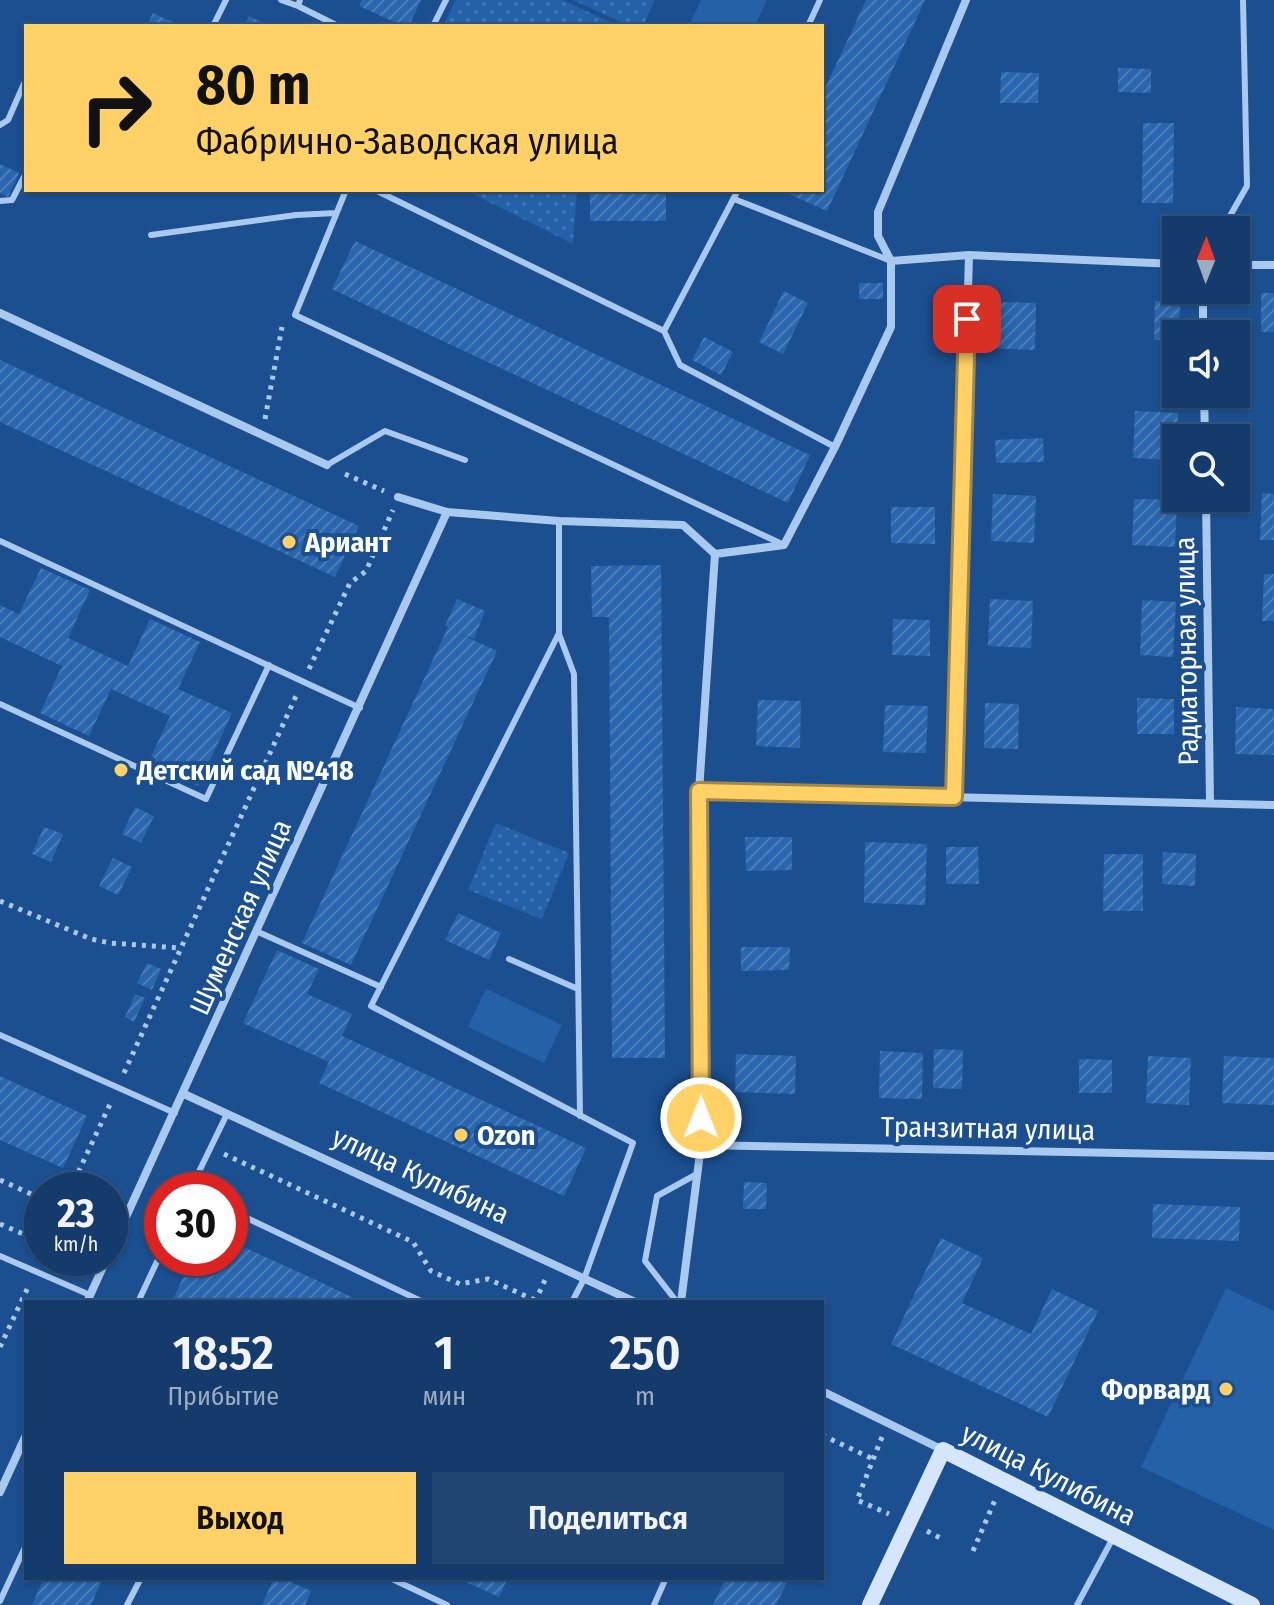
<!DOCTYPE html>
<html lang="ru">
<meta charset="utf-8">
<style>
:root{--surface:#143b6b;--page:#214673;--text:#f1f3f6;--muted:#9dadc1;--line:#33557e;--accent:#ffd166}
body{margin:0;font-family:"Fira Sans Condensed",sans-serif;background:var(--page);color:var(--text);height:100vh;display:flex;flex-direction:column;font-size:30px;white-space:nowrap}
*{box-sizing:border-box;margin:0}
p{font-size:26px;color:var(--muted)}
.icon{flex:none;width:44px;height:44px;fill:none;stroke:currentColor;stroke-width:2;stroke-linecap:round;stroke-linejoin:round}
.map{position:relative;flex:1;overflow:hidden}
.details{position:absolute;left:24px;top:1300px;width:800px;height:280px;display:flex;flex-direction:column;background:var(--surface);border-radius:0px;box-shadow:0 2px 6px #0004,0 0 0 2px var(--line)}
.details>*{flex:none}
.guide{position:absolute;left:24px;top:24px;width:800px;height:168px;border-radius:0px;box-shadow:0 2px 6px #0004,0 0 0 2px var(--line);background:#ffd166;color:#111;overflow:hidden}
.needle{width:52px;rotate:1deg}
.buttons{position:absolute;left:1162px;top:216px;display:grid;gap:16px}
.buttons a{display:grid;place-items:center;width:88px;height:88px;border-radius:0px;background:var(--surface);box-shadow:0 2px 6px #0004,0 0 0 2px var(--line);font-size:40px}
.speed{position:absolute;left:24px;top:1172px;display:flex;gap:16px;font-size:40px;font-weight:700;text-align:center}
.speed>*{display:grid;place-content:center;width:104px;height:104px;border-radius:50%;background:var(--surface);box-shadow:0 2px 6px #0004,0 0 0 2px var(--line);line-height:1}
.speed small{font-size:20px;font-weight:400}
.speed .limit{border:12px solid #d22;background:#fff;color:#111}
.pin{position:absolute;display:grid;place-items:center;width:68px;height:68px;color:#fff;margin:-34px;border-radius:16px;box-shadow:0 4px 12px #0006}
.me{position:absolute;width:88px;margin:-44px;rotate:0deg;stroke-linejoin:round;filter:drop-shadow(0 0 6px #0008)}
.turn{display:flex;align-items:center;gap:28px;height:168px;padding:0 40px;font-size:36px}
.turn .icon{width:104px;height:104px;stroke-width:2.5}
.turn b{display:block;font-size:56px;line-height:68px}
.eta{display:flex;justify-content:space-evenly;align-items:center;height:136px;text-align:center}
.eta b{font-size:48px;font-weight:600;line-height:56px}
.button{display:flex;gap:16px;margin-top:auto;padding:16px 40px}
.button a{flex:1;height:92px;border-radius:0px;background:var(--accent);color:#111;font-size:32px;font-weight:600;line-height:92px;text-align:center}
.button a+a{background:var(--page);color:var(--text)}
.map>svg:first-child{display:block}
.park{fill:url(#park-dots)}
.pitch{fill:#2461a8}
.building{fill:url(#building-hatch)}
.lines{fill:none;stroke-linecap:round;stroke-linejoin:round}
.path{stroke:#a9c9ee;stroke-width:5;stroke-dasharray:4 6;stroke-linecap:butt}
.lane{stroke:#a9c9ee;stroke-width:6}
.street{stroke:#a9c9ee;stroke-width:8}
.secondary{stroke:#d6e6fa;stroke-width:16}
.route-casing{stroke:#a68842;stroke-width:20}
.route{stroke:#ffd166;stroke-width:14}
.poi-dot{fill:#ffd166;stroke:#1b4f8f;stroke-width:3}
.labels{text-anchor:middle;stroke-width:8;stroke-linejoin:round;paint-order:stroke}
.poi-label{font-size:28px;font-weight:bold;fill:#fff;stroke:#1b4f8f;text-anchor:start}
.street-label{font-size:28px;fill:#fff;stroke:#1b4f8f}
</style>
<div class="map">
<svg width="1274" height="1605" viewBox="0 0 1274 1605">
<defs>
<pattern id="park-dots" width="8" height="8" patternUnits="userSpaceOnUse" patternTransform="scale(2)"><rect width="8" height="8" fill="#2461a8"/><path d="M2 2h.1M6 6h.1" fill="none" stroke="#4579b5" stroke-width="1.8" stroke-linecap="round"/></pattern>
<pattern id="building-hatch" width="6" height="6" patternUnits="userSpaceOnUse" patternTransform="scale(2)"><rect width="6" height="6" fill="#2a66ad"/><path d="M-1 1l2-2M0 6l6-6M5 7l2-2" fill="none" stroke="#4a7db9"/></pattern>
</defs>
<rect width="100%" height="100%" fill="#1b4f8f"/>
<path class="park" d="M456,0H562L619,26H443Z
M573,0H655L643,26H630Z
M465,190H577L573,244Z
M496,823L569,853L542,919L468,890Z"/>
<path class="pitch" d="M701,0H767L755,26H689Z
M486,989L562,1025L544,1063L468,1027Z
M1226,1288L1274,1311V1530L1141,1467Z"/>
<path class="building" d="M362,0H421L409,26H403L359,6Z
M866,0H925L827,211L780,190H822V95Z
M153,13L177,24L176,26H147Z
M249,16L270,26H244Z
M1118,68L1151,69V93L1118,92Z
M1001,72L1039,73L1038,103H1000Z
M1143,123H1174L1173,203H1142Z
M0,164L19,173L8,197L0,193Z
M590,190H666V221H590Z
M355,241L810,455L788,503L332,289Z
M859,283H883V299H859Z
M784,291L808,303L783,354L759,342Z
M1261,293H1274V332H1261Z
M1155,301L1180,302L1179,334H1176V341L1154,340Z
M993,302L1036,303L1035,350L991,348Z
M704,337L733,352L721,375L692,360Z
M0,360L359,526L335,577L0,422Z
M1135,411L1178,413L1176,460L1133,458Z
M1043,438L1044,462L996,463L995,440Z
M1262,493L1274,494V540H1260Z
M993,494L1036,496L1034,543L991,541Z
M1134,499L1177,500L1175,547L1132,545Z
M891,507H935V544L891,543Z
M661,565L665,1058H612L609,617H592L591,566Z
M41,568L90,590L68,638L128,666L150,619L200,642L178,689L232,713L198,786L148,763L170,716L111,689L89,736L40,713L62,666L0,637V605L19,614Z
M1264,574H1274V621H1262Z
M457,599L485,611L474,639L458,633L497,651L351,965L302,943L448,627L445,626Z
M990,599L1033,601L1031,648L988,646Z
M1142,600L1176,602L1173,657L1140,655Z
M893,619L930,620V656L892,655Z
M1137,698L1174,699V734H1137Z
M758,700L801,701L800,748L756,746Z
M985,703L1019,704L1018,749L984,748Z
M885,705L928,706L926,753L883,752Z
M1236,707L1274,709V755L1235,754Z
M135,807L154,816L141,843L122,834Z
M44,827L63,834L51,862L32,854Z
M745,837H792V870L746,871Z
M865,842L927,844L925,905L864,903Z
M946,847H978L979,884H946Z
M1163,852L1196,854L1195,886L1162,884Z
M1104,854H1143V911H1103Z
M113,858L132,867L118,895L99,886Z
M458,913L501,933L489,960L445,940Z
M741,947H790L789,970L741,971Z
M277,950L319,969L307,994L352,1014L342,1036L586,1148L564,1196L319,1083L329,1062L243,1023Z
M147,963L161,969L152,990L137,983Z
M135,994L145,998L134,1022L125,1017Z
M934,1049L963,1050L962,1089L933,1088Z
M880,1051L923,1053L922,1099L879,1098Z
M736,1054L796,1056L795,1094L735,1092Z
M1148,1056L1191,1058L1189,1105L1146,1103Z
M1224,1056L1274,1058V1105L1222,1103Z
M1079,1059L1112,1060V1093H1079Z
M0,1076L87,1116L63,1168L0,1140Z
M744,1182L767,1183L766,1209H743Z
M1153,1204L1240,1207L1239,1241L1152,1238Z
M941,1238L983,1258L962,1303L1031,1334L1052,1289L1098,1311L1048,1417L891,1344Z
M230,1241L314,1279L362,1302H172L192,1258H230Z
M44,1578H103L91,1605H32Z
M274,1578H282L311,1591L305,1605H262Z
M457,1578H508L499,1597Z
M726,1578H789L776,1605H713Z"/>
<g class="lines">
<path class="path" d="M265,419L282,327
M345,474L384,491
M309,669L350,583L366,571L393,510
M0,901L91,939L110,943L181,948
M124,1073L296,696
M224,1154L413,1242L431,1271L460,1284L488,1279L539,1302
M0,1180L42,1199
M70,1190L112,1100
M0,1224L42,1242
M535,1302L545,1280
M0,1347L29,1285
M822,1435L873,1459
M882,1437L857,1500L889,1514
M927,1531L944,1540
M973,1551L995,1500"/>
<path class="lane" d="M281,0L298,6
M300,0L298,6L338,26
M213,26L226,0
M433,26L446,0
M808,26L820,0
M0,125L8,120L26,79
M346,190L295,315L784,545
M375,190L664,331L680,365L835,447
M734,199L891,261
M0,201L12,200L26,173
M1222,230L1247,186L1243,0
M151,235L296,215L336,213
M664,331L738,190
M327,465L385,431L465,460
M559,521V633L371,1006L633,1143L584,1279L572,1302
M0,541L360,708
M559,634L574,674L580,1116
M0,704L206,799L269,665
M256,931L381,987
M509,959L578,989
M0,1035L175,1113
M190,1190L227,1114
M230,1210L423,1302
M0,1256L90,1295
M138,1302L162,1251
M677,1302L645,1261L657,1196L697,1174
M390,1578L447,1605
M0,1601L26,1545
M127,1605L141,1578
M654,1605L666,1578
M1077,1605L1113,1538"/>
<path class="street" d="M891,261L969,255L1176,264
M1236,265H1274
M1203,290V334
M0,313L327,465
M1204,394L1205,438
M398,497L447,512L559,521L683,525L715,554
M1206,498L1210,803
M715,554L784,545L835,447L891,327V261L878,236V212L966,0
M699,791L1274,805
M954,797L969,255
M184,1094L635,1302
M701,1145L1274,1156
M110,1252L447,512
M87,1302L107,1258
M681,1302L701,1145L699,791L715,554
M822,1391L943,1450
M0,1492L26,1435"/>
<path class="secondary" d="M870,1605L943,1450L1252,1605"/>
</g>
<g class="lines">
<defs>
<path id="route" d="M701,1118L699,791L954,797L967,319"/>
</defs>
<use href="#route" class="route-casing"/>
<use href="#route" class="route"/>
</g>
<g class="poi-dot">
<circle cx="289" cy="542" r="8"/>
<circle cx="121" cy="770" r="8"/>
<circle cx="461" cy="1135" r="8"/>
<circle cx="1226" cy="1389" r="8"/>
</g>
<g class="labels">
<g class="poi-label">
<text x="305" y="552">Ариант</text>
<text x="137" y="780">Детский сад №418</text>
<text x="477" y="1145">Ozon</text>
<text x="1210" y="1399" text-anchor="end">Форвард</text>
</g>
<g class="street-label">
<text transform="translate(1186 651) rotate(-91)" y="10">Радиаторная улица</text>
<text transform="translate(240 917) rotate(-66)" y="10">Шуменская улица</text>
<text transform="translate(988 1128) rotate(1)" y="10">Транзитная улица</text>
<text transform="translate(421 1175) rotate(25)" y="10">улица Кулибина</text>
<text transform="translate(1049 1474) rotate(27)" y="10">улица Кулибина</text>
</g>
</g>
</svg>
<div class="buttons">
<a><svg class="needle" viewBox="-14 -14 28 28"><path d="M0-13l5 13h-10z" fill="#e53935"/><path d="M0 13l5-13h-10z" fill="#9dadc1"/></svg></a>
<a><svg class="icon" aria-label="sound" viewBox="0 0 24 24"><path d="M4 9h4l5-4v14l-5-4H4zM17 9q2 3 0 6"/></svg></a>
<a><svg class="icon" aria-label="search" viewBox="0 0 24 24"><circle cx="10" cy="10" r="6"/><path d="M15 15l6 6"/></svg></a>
</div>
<div class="speed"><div>23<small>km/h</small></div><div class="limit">30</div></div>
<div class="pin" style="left:967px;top:319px;background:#d93025"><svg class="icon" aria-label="arrive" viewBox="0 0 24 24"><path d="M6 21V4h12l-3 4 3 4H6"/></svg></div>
<svg class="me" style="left:701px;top:1118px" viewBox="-20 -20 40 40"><circle r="17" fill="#ffd166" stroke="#fff" stroke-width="3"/><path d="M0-11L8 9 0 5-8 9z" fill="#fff"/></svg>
<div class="guide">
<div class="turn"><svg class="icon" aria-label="right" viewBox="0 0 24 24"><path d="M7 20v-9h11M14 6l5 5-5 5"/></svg><div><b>80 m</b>Фабрично-Заводская улица</div></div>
</div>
<section class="details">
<div class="eta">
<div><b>18:52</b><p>Прибытие</p></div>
<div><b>1</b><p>мин</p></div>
<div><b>250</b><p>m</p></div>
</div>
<div class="button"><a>Выход</a><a>Поделиться</a></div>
</section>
</div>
